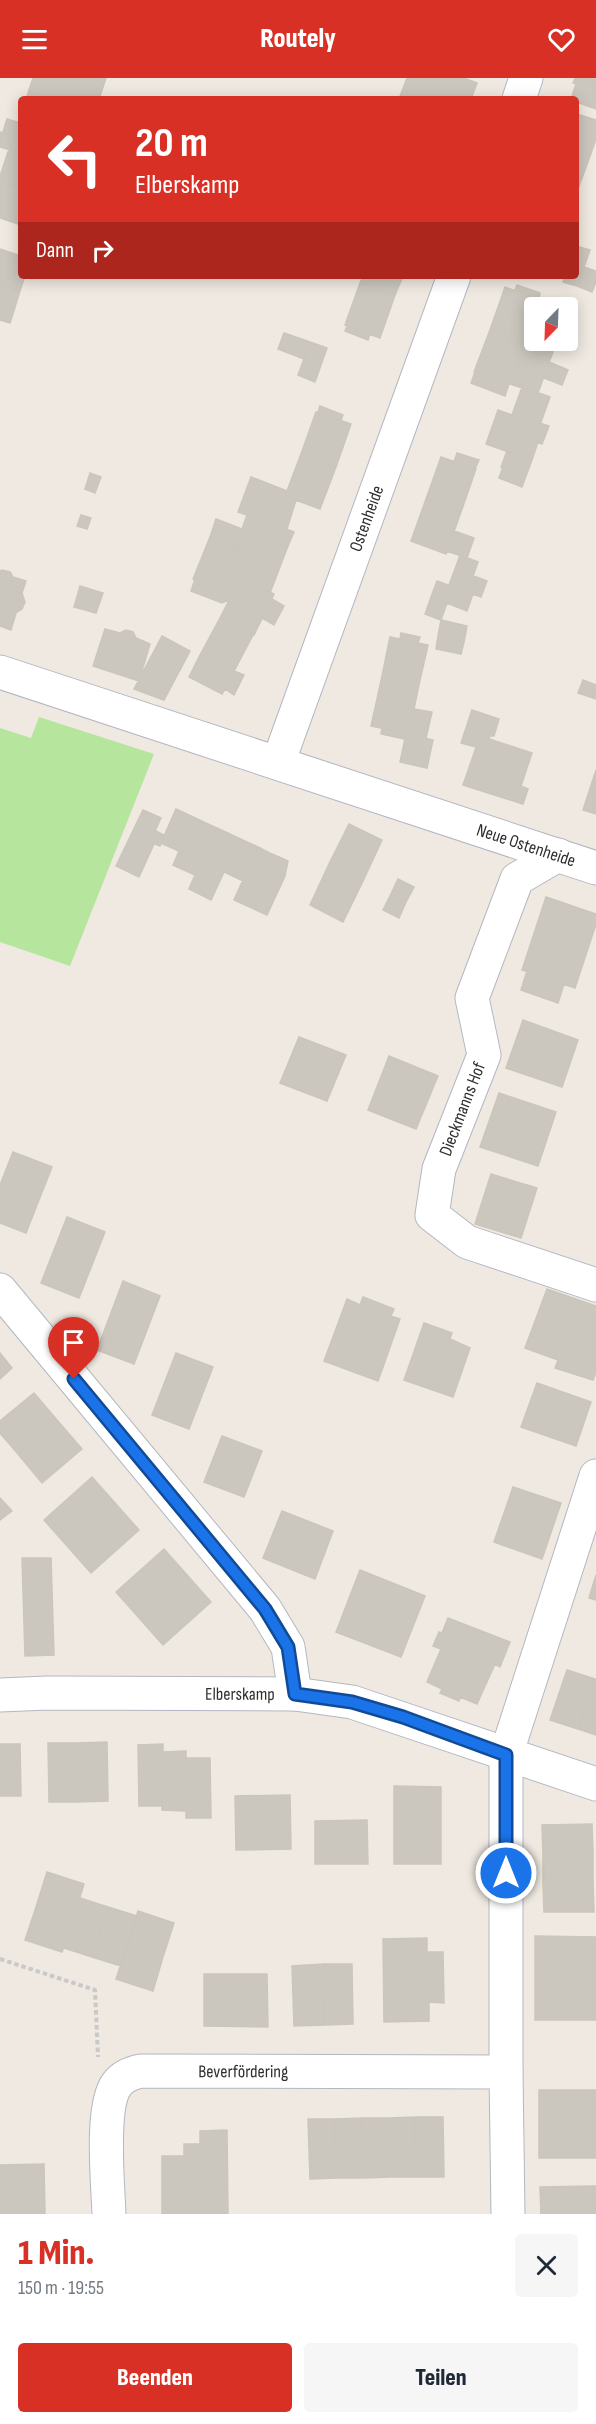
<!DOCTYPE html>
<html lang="de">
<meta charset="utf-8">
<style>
:root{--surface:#fff;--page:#f6f6f7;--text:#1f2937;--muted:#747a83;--accent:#d93025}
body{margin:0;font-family:"Sofia Sans Condensed",sans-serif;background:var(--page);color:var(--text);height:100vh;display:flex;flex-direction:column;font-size:22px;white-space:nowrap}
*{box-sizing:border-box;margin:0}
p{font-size:20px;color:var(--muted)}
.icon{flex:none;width:33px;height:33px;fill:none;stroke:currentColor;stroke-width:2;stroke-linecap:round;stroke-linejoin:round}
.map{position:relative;height:2136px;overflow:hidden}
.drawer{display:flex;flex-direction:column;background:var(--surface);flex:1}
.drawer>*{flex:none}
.hud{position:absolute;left:18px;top:18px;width:561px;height:183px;border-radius:6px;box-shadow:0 3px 15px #0003;background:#d93025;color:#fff;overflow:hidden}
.needle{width:39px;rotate:203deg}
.controls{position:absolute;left:524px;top:219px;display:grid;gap:12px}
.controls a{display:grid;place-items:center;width:54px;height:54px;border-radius:6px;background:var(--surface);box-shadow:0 3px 15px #0003;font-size:30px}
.pin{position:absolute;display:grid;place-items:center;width:51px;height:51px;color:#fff;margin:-62px -26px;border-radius:50% 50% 50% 0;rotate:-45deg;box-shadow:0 0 6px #0007}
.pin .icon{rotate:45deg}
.me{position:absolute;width:66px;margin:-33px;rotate:0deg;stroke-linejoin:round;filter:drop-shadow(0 0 4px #0008)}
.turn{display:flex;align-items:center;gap:21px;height:126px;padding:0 18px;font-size:27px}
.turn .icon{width:78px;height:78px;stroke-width:2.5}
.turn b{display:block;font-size:42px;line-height:51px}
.then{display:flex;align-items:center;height:57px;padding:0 18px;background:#0003;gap:12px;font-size:22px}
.round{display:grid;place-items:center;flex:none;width:63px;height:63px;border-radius:6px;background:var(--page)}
.headline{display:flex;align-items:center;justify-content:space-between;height:102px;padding:0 18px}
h1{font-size:36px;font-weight:800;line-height:45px;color:var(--accent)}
.primary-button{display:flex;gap:12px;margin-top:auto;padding:12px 18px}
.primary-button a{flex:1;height:69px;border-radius:6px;background:var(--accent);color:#fff;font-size:24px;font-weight:800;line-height:69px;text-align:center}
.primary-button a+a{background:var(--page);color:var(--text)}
header{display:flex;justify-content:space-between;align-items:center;height:78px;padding:0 18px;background:var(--accent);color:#fff;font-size:27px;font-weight:800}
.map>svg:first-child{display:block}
.green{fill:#b6e59e}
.building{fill:#cbc7bf;stroke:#cbc5ba;stroke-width:1.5}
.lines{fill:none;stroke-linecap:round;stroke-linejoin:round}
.minor-casing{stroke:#b4b7c1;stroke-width:35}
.path{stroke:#c9c9c9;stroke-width:4;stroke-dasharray:4.5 3;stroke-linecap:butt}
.minor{stroke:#fff;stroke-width:33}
.route-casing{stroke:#114b97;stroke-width:15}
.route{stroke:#1a73e8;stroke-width:10}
.labels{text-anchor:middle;stroke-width:6;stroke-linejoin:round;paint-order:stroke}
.street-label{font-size:18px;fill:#2e2e2e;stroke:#fff}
</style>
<header><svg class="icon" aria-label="menu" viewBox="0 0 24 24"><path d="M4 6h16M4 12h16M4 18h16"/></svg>Routely<svg class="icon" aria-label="heart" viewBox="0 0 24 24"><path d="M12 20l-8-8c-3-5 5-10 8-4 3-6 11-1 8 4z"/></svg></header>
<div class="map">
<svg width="596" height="2136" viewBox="0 0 596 2136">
<rect width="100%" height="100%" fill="#efe9e1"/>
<path class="green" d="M39,639L154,676L70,888L0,864V650L31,660Z"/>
<path class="building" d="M33,0H106L99,21H26Z
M407,0H464L477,5L471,21H399Z
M575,0H596V31L576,24V21H571L576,6L573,5Z
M577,36L596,42V49L576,42Z
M7,41L21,45V61L3,54Z
M576,42L596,49V61L585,92L576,89Z
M0,54L21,61V75L0,69Z
M9,71L21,75V111L0,104V98Z
M576,89L585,92L576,116Z
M0,104L21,111V147L0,140Z
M576,168L590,172L584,189L576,186Z
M0,171L21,178V198H25L20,213L0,206Z
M576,186L584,189L577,208L563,204L565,198H576Z
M584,189L596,193V204L592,214L577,208Z
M363,198H403L395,217L360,205Z
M360,205L395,217L380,260L345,247Z
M0,206L20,213L10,245L0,242Z
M517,207L540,215L539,221L515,212Z
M505,209L540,222L537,230H534V239L525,264L490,252Z
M347,248L370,255L368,262L345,253Z
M490,252L525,264L510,306L474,294Z
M284,255L310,264L304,281L278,271Z
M310,264L327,270L321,287L304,281Z
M525,264L553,274L544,298L516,288Z
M304,281L321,287L315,304L298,297Z
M549,284L568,292L562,307L544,300Z
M516,288L544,298L538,315L510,306Z
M475,294L509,306L505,318L471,305Z
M522,309L550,319L540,347L512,337Z
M320,328L343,337L341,343L318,334Z
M498,332L515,338L509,355L492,349Z
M316,334L351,346L336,389L301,376Z
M515,338L540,347V345L549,348L542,366L509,355Z
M492,349L509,355L503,372L486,366Z
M509,355L538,364L532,382L503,372Z
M507,373L532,382L526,398L501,389Z
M457,375L479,382L475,391L454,384Z
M301,376L336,389L320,431L285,418Z
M441,379L476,391L461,434L426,421Z
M503,389L526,398L522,409L499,400Z
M90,395L101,399L95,415L85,411Z
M251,399L287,413L285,418L296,422L287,451L238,434Z
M426,421L461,434L446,476L411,463Z
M81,437L91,440L87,451L77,448Z
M247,437L294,454L288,468L242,451Z
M216,441L242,451L237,468L210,459Z
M242,451L259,457L253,474L237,468Z
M454,453L474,460L467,480L447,473Z
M259,457L288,468L270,515L241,499L238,506L226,501L238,469L253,474Z
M210,459L238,469L226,501L238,506L229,522L222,525L191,513L195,501H193Z
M460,477L478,484L473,498L455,491Z
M455,491L479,500L473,516L449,507Z
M2,492L10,494L13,499L10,511L22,515L25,524L22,531L16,535L11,552L0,548V493Z
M13,499L26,503L22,515L10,511Z
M241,499L274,516L254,557L220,540Z
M479,500L487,503L481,519L473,516Z
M437,503L453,509L447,525L431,519Z
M80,508L103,515L96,535L74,529Z
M453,509L473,516L467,533L447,525Z
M431,519L447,525L441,542L425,536Z
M272,521L284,528L274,547L262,540Z
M220,540L253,557L232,597L199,579Z
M441,542L467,548L464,564L438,558Z
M105,551L120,555L126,552L133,554L136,560L150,566L139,603L93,588Z
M401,555L420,559L418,565L400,561Z
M162,558L190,573L164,622L134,611Z
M438,558L464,564L461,576L436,571Z
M390,559L428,567L418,611L381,603Z
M199,579L232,597L234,593L244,597L234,617L225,611L222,616L189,599Z
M583,602L596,607V621L578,615Z
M381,603L418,611L414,631L432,634L426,660L371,648Z
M472,632L487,637L476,669L461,665Z
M487,637L499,641L494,658H490L489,661L480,658Z
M382,650L406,656L405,661L381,656Z
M406,656L433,662L427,690L400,684Z
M480,658L532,675L521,708L528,711L523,726L463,707Z
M596,692V736L583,732Z
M176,731L217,750L201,783L161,765Z
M143,732L161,740L150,764L154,766L139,799L116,788Z
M349,746L382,762L363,803L329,786Z
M217,750L258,769L243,803L201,783Z
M156,753L164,757L160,768L150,764Z
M258,769L272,776L266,789L252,782Z
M179,773L201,783L195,797L173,787Z
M272,776L288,783L285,798L266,789Z
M252,782L285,798L267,837L234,822Z
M201,783L224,794L211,822L189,811Z
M329,786L363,803L343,844L310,827Z
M398,801L414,809L406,824L391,816Z
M391,816L406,824L399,840L383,832Z
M546,819L596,836V846L575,910L522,892Z
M527,893L564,906L558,925L521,912Z
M523,942L578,962L562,1009L506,990Z
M299,959L346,977L327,1023L280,1005Z
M389,978L438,998L416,1051L368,1032Z
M499,1015L556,1034L538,1088L480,1069Z
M13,1074L52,1089L26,1155L0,1145V1107Z
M491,1096L537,1110L521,1160L475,1146Z
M67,1139L105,1154L79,1220L41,1205Z
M123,1203L160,1218L134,1286L97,1272Z
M547,1211L596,1228V1294L593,1302L555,1290L558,1282L525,1270Z
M363,1219L394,1231L391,1238L400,1241L378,1303L324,1283L347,1221L360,1227Z
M424,1245L452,1255L450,1261L470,1270L453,1319L404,1302Z
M0,1275L12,1290L0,1301Z
M176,1275L213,1289L189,1351L152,1337Z
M537,1305L591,1324L576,1368L521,1349Z
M34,1315L57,1342L18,1376L0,1355V1343Z
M57,1342L82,1371L42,1405L18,1376Z
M222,1358L262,1373L244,1419L204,1404Z
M92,1399L139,1452L91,1495L44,1442Z
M513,1409L561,1425L542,1481L494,1464Z
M0,1420L12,1433L0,1442Z
M282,1433L333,1453L315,1501L263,1480Z
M164,1471L211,1524L163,1567L116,1514Z
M22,1480H51L54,1577L25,1578Z
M360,1492L425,1518L401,1579L336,1554Z
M596,1497V1522L589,1520Z
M448,1540L510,1564L500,1589L495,1586L477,1626L460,1619L459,1623L440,1615L442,1611L427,1604L441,1571L433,1568L439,1554L442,1555Z
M567,1592L595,1601L578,1651L550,1642Z
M595,1601H596V1657L578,1651Z
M107,1664L108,1723L78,1724L77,1665Z
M48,1665H77L78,1724H49Z
M0,1666H20L21,1718H0Z
M163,1666L162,1728H139L138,1667Z
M186,1673V1733L162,1732L163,1674Z
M186,1680H210L211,1740H186Z
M394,1708L441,1709V1786H394Z
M290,1717L291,1771L236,1772L235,1718Z
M367,1742L368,1786H315V1743Z
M592,1746L593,1775L543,1777L542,1747Z
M593,1775V1804L543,1805V1777Z
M47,1794L84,1806L73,1841L36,1829Z
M593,1804L594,1834H544L543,1805Z
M80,1820L108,1829L92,1879L64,1870Z
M36,1829L73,1841L62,1874L25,1862Z
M108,1829L137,1838L121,1888L92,1879Z
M138,1833L174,1845L163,1879L127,1868Z
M535,1858L596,1859V1942H535Z
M427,1860V1874H443L444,1925L429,1924V1943L384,1944L383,1861Z
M127,1868L163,1879L153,1913L116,1901Z
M323,1886L324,1947L294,1948L292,1888Z
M323,1886H352L353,1946L324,1947Z
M204,1896H267L268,1949L204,1948Z
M539,2012H596V2080H539Z
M415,2039H443L444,2099H416Z
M415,2039L416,2099H390L389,2040Z
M362,2040L363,2100H336L335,2041Z
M362,2040H389L390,2099L363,2100Z
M308,2041H335L336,2100L310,2101Z
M227,2052L228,2136H162V2078H184V2066H200V2053Z
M44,2086L45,2136H0V2087Z
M596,2108V2136H541L540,2109Z"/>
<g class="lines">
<defs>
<g id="minor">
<path d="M519,21L526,0"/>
<path id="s1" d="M0,594L596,790"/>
<path id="s2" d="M278,685L454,198"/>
<path d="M558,777L517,801L472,920L484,977L439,1091L432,1137L467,1164L596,1207"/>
<path d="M0,1212L265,1531L288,1569L295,1616"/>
<path id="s3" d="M0,1617L47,1615L295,1616L352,1624L596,1706"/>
<path d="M506,1994V1677L596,1398"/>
<path id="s4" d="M109,2136C108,2107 100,2028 117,2006C123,1998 131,1995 141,1993L506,1994L508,2136"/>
</g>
</defs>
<use href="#minor" class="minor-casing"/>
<path class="path" d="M0,1881L95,1912L98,1979"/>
<use href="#minor" class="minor"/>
</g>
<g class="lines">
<defs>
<path id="route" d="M74,1301L265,1531L288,1569L295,1616L352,1624L403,1639L506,1677V1795"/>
</defs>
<use href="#route" class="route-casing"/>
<use href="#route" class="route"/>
</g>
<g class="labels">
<g class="street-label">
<text dy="6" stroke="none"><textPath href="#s2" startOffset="260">Ostenheide</textPath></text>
<text dy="6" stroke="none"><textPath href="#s1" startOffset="554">Neue Ostenheide</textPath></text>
<text transform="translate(462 1031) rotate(-69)" y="6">Dieckmanns Hof</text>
<text dy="6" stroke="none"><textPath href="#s3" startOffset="240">Elberskamp</textPath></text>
<text dy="6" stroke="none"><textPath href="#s4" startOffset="262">Beverfördering</textPath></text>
</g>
</g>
</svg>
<div class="controls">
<a><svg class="needle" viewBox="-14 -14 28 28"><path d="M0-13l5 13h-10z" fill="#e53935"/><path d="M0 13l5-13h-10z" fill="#747a83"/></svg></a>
</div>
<div class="pin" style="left:74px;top:1301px;background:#d93025"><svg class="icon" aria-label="arrive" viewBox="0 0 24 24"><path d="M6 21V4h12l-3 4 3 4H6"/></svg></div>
<svg class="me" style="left:506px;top:1795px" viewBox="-20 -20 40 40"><circle r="17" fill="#1a73e8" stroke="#fff" stroke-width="3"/><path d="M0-11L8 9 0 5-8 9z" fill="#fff"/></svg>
<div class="hud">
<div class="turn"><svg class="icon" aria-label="left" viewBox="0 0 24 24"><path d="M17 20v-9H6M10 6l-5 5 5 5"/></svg><div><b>20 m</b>Elberskamp</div></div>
<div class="then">Dann<svg class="icon" aria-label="right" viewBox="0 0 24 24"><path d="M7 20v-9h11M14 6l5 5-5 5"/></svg></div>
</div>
</div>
<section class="drawer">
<div class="headline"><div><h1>1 Min.</h1><p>150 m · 19:55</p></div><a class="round"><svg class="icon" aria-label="close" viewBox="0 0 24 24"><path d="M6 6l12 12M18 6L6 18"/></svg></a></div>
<div class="primary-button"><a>Beenden</a><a>Teilen</a></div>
</section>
